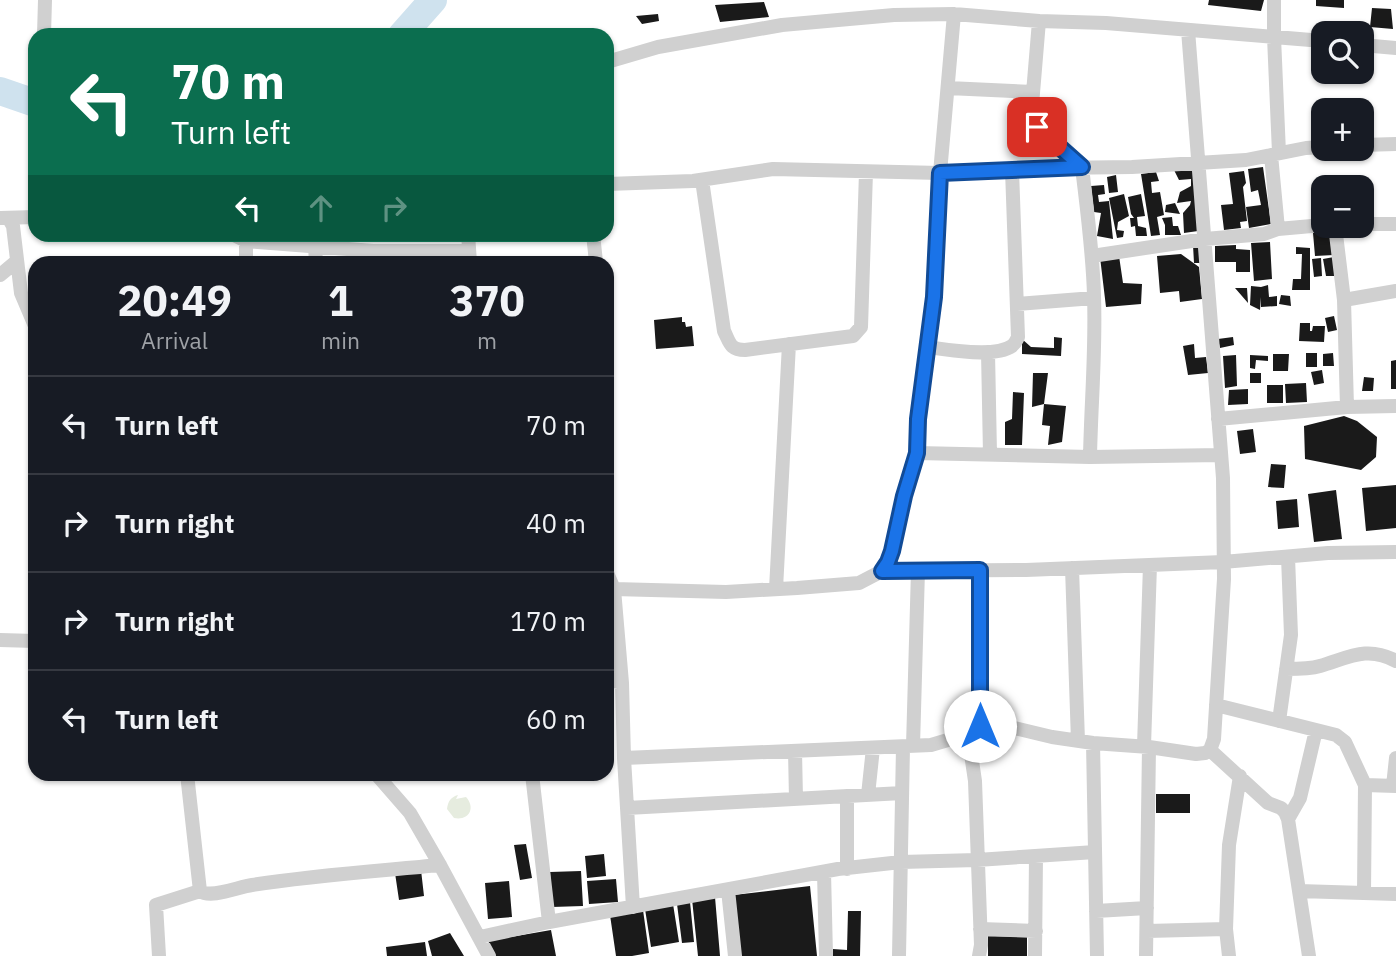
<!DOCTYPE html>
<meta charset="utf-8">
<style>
:root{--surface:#171b24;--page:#242831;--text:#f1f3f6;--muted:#9ea1a6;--line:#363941}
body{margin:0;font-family:"IBM Plex Sans",sans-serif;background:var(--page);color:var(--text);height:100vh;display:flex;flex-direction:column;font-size:26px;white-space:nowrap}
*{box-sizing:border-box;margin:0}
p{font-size:23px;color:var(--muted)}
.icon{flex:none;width:38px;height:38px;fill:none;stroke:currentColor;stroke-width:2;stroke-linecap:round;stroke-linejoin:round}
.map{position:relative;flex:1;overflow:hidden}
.side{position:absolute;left:28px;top:256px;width:586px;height:525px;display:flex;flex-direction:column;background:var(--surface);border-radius:21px;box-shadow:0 2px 5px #0004}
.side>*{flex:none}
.top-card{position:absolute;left:28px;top:28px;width:586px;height:214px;border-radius:21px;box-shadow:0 2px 5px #0004;background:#0b6e4f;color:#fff;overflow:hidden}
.buttons{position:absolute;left:1311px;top:21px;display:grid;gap:14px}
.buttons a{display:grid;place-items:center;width:63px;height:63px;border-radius:14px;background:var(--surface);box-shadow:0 2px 5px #0004;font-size:35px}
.pin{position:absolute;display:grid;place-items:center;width:60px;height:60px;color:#fff;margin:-30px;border-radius:14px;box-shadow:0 4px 10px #0006}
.me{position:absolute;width:77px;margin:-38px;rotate:0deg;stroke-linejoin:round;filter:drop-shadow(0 0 5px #0008)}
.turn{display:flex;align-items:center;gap:24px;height:147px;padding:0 28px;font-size:32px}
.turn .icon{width:91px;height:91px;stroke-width:2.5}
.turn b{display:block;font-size:49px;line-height:60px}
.lanes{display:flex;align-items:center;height:66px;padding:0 28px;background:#0003;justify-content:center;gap:35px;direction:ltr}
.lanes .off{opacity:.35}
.eta{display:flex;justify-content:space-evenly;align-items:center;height:119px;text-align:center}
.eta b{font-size:42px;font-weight:800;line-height:49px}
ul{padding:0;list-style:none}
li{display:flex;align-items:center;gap:21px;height:98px;padding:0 28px;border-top:2px solid var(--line)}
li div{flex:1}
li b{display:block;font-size:26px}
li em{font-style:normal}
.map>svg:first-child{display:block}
.green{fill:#e6ecdf}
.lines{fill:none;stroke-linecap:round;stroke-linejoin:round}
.river{stroke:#cfe2ee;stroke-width:28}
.building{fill:#1a1a1a}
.street{stroke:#d0d0d0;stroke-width:14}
.route-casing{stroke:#114b97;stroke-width:18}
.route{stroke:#1a73e8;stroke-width:12}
</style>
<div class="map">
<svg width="1396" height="956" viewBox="0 0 1396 956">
<rect width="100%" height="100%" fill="#fff"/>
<path class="green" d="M458,795L456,799L466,797C476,808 469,821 454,818L447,809C448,801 451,797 458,795Z"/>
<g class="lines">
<path class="river" d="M402,35L433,0
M0,91L35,103"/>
</g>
<path class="building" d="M1209,0H1264L1261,11L1208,5Z
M1316,0H1344V8L1316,6Z
M764,2L769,17L720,22L715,5Z
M1372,8L1391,9L1393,29L1370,27Z
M658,14L659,21L642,24L636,16Z
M1263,167L1271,224L1249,228L1246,207L1261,205L1258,190L1251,192L1248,169Z
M1194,169L1198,231L1184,233L1183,213L1190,205L1191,201L1177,203L1180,192L1191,186V179L1179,180L1174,170Z
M1244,171L1246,183L1243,187L1247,221L1240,222L1241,228L1224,230L1221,205L1233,204L1229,173Z
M1156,172L1159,181L1151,182L1152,193L1160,192L1164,215L1157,217L1160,235L1151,236L1141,174Z
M1116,175L1118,192L1109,193L1107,177Z
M1104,185L1105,194L1098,195L1099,202L1109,201L1113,239L1097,236L1101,213L1094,212L1091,186Z
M1124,194L1129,216L1118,222L1117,230L1124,231L1123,237L1117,238L1109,198Z
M1141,194L1145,216L1137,217L1138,226L1146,228L1147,236H1136L1135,226L1131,227L1130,218H1134L1131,214L1128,197Z
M1175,203L1180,214L1165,212L1166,205Z
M1172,217L1173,226H1178L1181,235H1165V225L1162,218Z
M1333,232L1334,255L1315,256L1313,233Z
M1270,242L1272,279L1254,281L1251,243Z
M1193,245H1201L1202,263H1194Z
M1236,245V249L1250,250V272H1236V262H1215V246Z
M1296,247L1310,248V290H1292L1293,279H1301L1302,254H1296Z
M1181,254L1199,267L1202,299L1180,302L1179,291L1160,293L1157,256Z
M1119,256L1123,283L1142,284L1141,304L1106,307L1100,257Z
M1334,257L1338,276H1326L1323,259Z
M1321,258L1322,276L1314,277L1312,259Z
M1268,285L1269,297L1277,296V306L1261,307V297L1260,310L1250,305L1251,286L1261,287Z
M1235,288H1247L1248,303Z
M1281,295L1290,296L1291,306L1279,304Z
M1334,316L1337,330L1328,332L1325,318Z
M682,317V322H685L686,327L692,326L694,346L656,349L654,320Z
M1300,323H1310V331H1312L1313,326H1325L1324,342L1299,341Z
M1054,337L1062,338L1061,356L1022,354V339L1031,347L1054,348Z
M1233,337L1234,345L1220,348L1218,339Z
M1194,344L1195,358L1206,357L1208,373L1188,375L1183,346Z
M1306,353H1317V367H1306Z
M1333,353L1334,366H1323V354Z
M1273,354H1289L1288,371H1273Z
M1236,355L1237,386L1225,388L1223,356Z
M1250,355L1268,356V361L1256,360L1255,369L1250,368Z
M1396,360V389H1391V361Z
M1322,370L1324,383L1314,385L1311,372Z
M1033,373H1048L1044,404L1032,407Z
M1250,373H1261V383H1250Z
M1364,377L1374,378L1373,391H1362Z
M1306,383L1307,402L1286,403L1285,384Z
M1267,385H1283V403H1267Z
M1248,389V404L1228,405L1229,390Z
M1013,392L1024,393L1022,445H1005V422L1012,419Z
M1044,404L1066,406L1062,442L1048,445L1050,426L1042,425Z
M1344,416L1357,421L1377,437L1376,457L1361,470L1305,459L1304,426Z
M1253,429L1256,452L1240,454L1237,431Z
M1271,464L1286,465L1284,488L1268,487Z
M1396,485V528L1366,531L1362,488Z
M1336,490L1342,539L1314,542L1308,494Z
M1297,499L1299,527L1278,529L1276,501Z
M1156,794H1190V813H1156Z
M526,844L532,878L520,880L514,845Z
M604,854L606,876L587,878L585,856Z
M421,870L424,896L399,900L395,873Z
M581,871L583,906L552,907L550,872Z
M616,879L618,902L589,904L587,881Z
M509,881L512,917L488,919L485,883Z
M810,886L817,956H740L734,895Z
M715,897L720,956H698L692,899Z
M690,902L694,942L682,943L677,904Z
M673,904L679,942L651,947L645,909Z
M643,910L649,953L632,956H616L610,915Z
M848,911H861L860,956H833V949L847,950Z
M551,930L556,956H496L488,941Z
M450,933L464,956H432L428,941Z
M988,936L1027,937V956H988Z
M425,942L427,956H387L386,947Z"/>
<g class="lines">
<path class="street" d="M1274,0V37L1279,153
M954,14L940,173L934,297L927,347C947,350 995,358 1012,346C1016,343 1016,341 1018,337L1012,170
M1039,21L1031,117L1036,127L1082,167C1087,210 1093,253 1094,296C1096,350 1091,403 1090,457
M44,35L45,0
M1362,45L1396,48
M607,62L658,47L782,25L894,15L954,14L1039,21L1106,23L1323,41
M948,88L1033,92
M1362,145L1396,144
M1271,155L1278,229
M702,180L724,331C730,343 730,350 745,350L853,336L861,327L866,172
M607,184L693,181L773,169L940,173L1053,168L1132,167L1246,160L1306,148L1323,147
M1,218L35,217
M9,219L13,226L21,293L35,326
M1362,224H1396
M1335,226L1344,300L1347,407
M232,234L246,241L373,251H469
M468,234L470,262
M593,234L596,262
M315,247L316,262
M1092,256L1205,239L1264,234L1278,229L1323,225
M246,262V241
M0,275L17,261
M1344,300L1396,291
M1017,304L1094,298
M988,352L990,454
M1218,419L1347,407L1396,406
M917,453L1090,457L1221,455
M1072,568L1078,741
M980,570V726
M882,571L1026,570L1223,562L1328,553L1396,552
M607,573L614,589L622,683L624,758L633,907
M614,589L726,592L797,588L859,583L882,571L888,562L892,551L904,496L917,453L918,420L927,347
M776,589L789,344
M0,640L35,641
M1286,669C1297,669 1310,669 1320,666C1348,658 1367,645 1396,661
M607,679L622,683
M1216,705L1336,735L1345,742L1365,785L1364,893
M1279,721L1291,635L1288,557
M968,734L975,781L981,945L979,956
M1093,743L1097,956
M913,746L918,570
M1144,746L1150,565
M1210,750L1268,803L1281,808L1285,812L1288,819L1309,956
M795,751L796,799
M624,758L931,745L968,734L980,726L1002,725L1052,737L1093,743L1149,747L1196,754L1205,753L1210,750L1214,739L1224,579L1223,478L1188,30
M187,774L200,891
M376,774L410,813L440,865L489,956
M532,774L549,922
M1365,785L1396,786
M1393,786L1396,758
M868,795L873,748
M627,808L902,793
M1288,819L1300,798L1316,730
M847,869V796
M824,872L826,956
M728,890L735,956
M1299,891L1396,894
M1096,911L1147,908
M980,929L1036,931
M1147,931L1226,929
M480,937L549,922L838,869L901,862L977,860L1095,852
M159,956L156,905L200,891C211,899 238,887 252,885C314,875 378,871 440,865
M899,956L903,747
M1035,956L1036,856
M1146,956L1149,747
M1229,956L1226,929L1229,845L1240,776"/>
</g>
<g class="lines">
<defs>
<path id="route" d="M980,726V570L882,571L888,562L892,551L904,496L917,453L918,419L934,297L940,173L1082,167L1037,127"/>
</defs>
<use href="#route" class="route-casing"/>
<use href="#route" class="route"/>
</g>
</svg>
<div class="buttons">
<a><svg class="icon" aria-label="search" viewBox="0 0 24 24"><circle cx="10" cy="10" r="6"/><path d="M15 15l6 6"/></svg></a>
<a>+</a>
<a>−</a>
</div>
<div class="pin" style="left:1037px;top:127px;background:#d93025"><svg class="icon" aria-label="arrive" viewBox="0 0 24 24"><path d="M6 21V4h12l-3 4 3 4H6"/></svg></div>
<svg class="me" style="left:980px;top:726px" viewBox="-20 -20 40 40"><circle r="19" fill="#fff"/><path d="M0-13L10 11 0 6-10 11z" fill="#1a73e8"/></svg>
<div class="top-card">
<div class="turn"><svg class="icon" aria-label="left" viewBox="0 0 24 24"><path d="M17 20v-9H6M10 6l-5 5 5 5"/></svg><div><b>70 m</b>Turn left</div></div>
<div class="lanes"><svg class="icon" aria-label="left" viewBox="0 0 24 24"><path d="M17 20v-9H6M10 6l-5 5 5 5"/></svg><svg class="icon off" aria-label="ahead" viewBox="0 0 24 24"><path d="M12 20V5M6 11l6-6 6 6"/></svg><svg class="icon off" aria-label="right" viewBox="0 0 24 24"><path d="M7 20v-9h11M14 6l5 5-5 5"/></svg></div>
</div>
<section class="side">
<div class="eta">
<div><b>20:49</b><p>Arrival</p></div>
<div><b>1</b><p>min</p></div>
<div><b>370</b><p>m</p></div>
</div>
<ul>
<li><svg class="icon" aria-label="left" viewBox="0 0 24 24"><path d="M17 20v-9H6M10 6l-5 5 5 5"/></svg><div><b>Turn left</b></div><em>70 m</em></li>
<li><svg class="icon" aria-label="right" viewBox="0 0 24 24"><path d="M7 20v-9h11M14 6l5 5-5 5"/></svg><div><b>Turn right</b></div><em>40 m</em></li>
<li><svg class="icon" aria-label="right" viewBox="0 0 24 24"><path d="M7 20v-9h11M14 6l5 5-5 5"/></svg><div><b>Turn right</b></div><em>170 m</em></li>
<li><svg class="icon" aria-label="left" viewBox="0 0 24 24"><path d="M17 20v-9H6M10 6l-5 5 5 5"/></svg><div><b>Turn left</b></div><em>60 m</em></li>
</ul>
</section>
</div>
